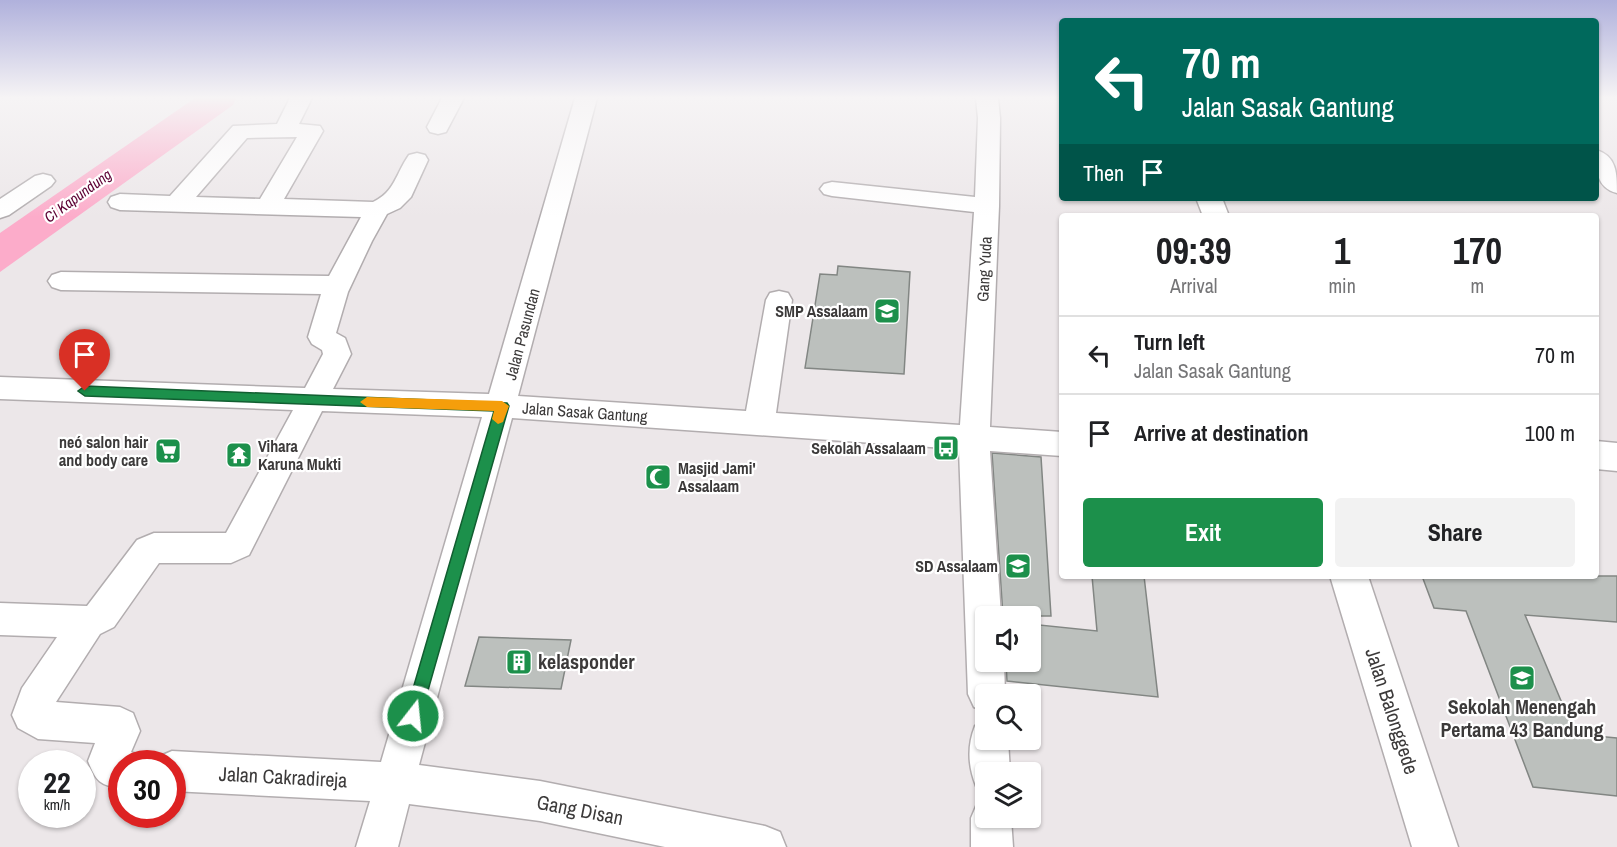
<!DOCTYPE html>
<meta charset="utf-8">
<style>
:root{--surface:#fff;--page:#f2f2f2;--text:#202124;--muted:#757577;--line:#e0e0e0;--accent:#1c904b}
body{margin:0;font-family:"Archivo Narrow",sans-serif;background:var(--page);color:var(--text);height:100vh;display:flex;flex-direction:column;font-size:22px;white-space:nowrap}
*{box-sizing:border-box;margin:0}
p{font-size:20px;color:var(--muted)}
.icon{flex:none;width:33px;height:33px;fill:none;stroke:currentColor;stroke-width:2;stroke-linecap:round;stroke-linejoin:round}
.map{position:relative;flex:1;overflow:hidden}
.drawer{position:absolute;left:1059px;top:213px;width:540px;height:366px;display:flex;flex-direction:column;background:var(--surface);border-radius:6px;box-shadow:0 2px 4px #0004}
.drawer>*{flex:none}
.top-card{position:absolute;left:1059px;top:18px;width:540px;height:183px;border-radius:6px;box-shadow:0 2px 4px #0004;background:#00695c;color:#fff;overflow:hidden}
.controls{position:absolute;left:975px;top:606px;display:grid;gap:12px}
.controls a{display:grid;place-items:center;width:66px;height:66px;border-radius:6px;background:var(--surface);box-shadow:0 2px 4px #0004;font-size:30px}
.speed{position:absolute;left:18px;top:750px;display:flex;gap:12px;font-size:30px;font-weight:700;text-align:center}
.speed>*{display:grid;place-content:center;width:78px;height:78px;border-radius:50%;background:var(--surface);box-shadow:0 2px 4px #0004;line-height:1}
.speed small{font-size:15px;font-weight:400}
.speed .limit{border:9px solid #d22;background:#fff;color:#111}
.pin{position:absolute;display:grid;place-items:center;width:51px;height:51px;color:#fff;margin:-62px -26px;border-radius:50% 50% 50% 0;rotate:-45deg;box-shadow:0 0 6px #0007}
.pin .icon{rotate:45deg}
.me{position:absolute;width:66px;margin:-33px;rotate:16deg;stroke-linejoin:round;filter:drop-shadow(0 0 4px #0008)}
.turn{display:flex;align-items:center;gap:21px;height:126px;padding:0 24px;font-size:27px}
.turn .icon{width:78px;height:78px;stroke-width:2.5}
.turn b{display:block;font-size:42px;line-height:51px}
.then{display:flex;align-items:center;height:57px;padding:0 24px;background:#0003;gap:12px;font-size:22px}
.eta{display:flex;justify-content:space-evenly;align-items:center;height:102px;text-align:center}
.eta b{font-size:36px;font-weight:700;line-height:42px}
.cta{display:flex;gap:12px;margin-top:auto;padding:12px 24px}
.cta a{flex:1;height:69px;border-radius:6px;background:var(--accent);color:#fff;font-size:24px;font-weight:700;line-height:69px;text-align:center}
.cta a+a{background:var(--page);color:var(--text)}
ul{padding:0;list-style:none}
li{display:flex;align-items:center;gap:18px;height:78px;padding:0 24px;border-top:2px solid var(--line)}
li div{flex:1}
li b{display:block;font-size:22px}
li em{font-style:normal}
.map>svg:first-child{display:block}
.water{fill:#fcacca}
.building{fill:#bcc0bd;stroke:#828683;stroke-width:1.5}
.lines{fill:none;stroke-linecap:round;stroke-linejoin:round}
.street-casing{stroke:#b2adaf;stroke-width:3}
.secondary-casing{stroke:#b2adaf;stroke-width:3}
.street{fill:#fff;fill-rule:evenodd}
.secondary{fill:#fff;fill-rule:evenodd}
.route{fill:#1c904b;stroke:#125e31;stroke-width:1.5}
.slow{fill:#f59e0b}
.labels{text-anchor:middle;stroke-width:4.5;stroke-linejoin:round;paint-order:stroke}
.far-water-label{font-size:15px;font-style:italic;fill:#5c0033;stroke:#fff}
.street-label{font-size:16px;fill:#3c3a3a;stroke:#fff}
.poi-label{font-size:16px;font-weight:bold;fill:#3c3a3a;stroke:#fff;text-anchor:end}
.near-poi-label{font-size:20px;font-weight:bold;fill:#3c3a3a;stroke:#fff;text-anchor:start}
.near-street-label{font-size:20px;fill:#3c3a3a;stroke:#fff}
</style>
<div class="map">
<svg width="1617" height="847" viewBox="0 0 1617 847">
<rect width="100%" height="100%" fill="#ece7e9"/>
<path class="water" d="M195,98H236L233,105L0,272V233Z"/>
<path class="building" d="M838,266L910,272L904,374L805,368L820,274L837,275Z
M992,453L1041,457L1051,616H1003Z
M1092,576H1144L1158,697L1007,681L1006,662H1030V624L1097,631Z
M1422,576H1617V622L1525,615L1575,734L1617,738V796L1533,787L1466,611L1434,608Z
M479,637L571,640L561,689L465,686Z"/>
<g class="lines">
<defs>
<path id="street" d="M290,98H312L299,124L320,126L323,131L284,199L373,202C395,192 396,173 409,155L417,153L425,155L428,160L411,197L400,208L387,214L372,241L348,292L336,333L345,338L351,354L333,389L489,394L575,98H597L518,396L746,411L766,300L770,293L779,291L788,293L792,300L776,413L960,425L974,212L832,196L824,194L820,189L824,184L832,182L975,197L978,118L976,98H998L1000,118L999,206L990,427L1062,432V456L990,451L1001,616H986V662H1004L1005,694H986V712L974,707L968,694L959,449L512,418L419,765L540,781L765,826L780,832L786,847H665L540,821L409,804L398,847H356L370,801L172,791V764H155L158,757L172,751L381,762L482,417L322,411L249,555L231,563H159L114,627L100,634L56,702L120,707L133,713L140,731L131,752L136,754L140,764H122V788C100,786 96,781 88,761L95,743L38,739L18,728L12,715L22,688L57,637L0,635V603L87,606L137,540L154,533H226L293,410L0,399V377L305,388L323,354L322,350L312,344L308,337L321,294L61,290L52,287L48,281L52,275L61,272L329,276L361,217L120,210L111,207L108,202L111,197L120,194L170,196L233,126L277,124ZM297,137L260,199L196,197L247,138Z
M442,98H464L446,132L438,134L430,132L427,127Z
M43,174L51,176L55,181L51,186L9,215L0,218V199L35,176Z
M986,722V740H1008L1010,772H986V790L976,786C968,766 967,746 975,726Z
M986,800V818H1011L1013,847H971V818L977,804Z"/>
<path id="secondary" d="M1596,150C1617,156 1617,174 1617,193C1596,188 1596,169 1596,150Z
M1196,198H1222L1229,216H1203Z
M1596,441L1617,443V471L1596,469Z
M1330,576H1368L1458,847H1412Z"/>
</defs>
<use href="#street" class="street-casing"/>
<use href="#secondary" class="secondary-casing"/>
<use href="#street" class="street"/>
<use href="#secondary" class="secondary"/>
</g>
<linearGradient id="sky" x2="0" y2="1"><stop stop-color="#b0b1dc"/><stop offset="0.45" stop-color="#f6f4f5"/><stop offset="1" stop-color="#f6f4f5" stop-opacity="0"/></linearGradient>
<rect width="1617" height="217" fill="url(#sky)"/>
<path class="route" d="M85,386L507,403L509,406L419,722L413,724L407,722L405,716L494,411L85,396L78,391Z"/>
<path class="slow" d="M367,397L502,401L509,406L503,422L498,424L492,419L494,411L367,407L360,402Z"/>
<defs>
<symbol id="school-square" viewBox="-11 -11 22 22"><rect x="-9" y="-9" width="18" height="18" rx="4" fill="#1c904b" stroke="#fff"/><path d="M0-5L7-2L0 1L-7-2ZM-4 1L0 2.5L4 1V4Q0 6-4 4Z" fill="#fff"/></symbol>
<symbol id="bus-square" viewBox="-11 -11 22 22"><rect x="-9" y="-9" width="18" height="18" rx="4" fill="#1c904b" stroke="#fff"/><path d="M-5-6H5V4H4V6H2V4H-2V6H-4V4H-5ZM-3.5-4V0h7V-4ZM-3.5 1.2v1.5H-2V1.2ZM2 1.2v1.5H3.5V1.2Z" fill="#fff"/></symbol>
<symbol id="supermarket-square" viewBox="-11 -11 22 22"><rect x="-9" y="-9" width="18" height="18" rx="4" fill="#1c904b" stroke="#fff"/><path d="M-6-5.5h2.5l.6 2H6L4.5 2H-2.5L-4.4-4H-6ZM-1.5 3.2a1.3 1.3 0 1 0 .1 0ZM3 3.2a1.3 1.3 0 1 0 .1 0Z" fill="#fff"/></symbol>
<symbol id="temple-square" viewBox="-11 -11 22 22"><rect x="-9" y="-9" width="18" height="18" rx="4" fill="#1c904b" stroke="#fff"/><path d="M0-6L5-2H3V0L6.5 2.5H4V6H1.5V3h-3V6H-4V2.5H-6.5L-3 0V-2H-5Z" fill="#fff"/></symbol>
<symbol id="mosque-square" viewBox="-11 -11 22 22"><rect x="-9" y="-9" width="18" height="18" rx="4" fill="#1c904b" stroke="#fff"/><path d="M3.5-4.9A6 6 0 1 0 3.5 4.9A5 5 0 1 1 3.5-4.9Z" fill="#fff"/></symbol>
<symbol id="building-square" viewBox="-11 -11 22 22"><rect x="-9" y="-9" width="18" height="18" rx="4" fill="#1c904b" stroke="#fff"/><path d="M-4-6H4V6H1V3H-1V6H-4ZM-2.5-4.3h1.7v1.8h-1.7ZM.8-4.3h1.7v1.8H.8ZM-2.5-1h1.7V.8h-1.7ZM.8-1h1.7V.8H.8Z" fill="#fff"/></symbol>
</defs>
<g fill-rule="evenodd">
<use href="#school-square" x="872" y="296" width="30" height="30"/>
<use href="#bus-square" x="931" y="433" width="30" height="30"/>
<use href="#supermarket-square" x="153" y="436" width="30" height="30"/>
<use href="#temple-square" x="224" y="440" width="30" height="30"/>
<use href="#mosque-square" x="643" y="462" width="30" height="30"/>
<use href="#school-square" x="1003" y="551" width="30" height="30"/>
<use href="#building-square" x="504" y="647" width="30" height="30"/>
<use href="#school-square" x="1507" y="663" width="30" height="30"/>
</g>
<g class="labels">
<g class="far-water-label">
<text transform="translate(78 196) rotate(-36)" y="5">Ci Kapundung</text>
</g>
<g class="street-label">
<text transform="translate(984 269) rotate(-87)" y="6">Gang Yuda</text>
<text transform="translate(522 334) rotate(-75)" y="6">Jalan Pasundan</text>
<text transform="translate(585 412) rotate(4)" y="6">Jalan Sasak Gantung</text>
</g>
<g class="poi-label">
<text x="868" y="317">SMP Assalaam</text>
<text x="148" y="448">neó salon hair<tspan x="148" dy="18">and body care</tspan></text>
<text x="258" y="452" text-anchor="start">Vihara<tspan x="258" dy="18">Karuna Mukti</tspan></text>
<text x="926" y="454">Sekolah Assalaam</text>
<text x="678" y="474" text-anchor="start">Masjid Jami'<tspan x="678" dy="18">Assalaam</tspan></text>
<text x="998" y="572">SD Assalaam</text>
</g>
<g class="near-poi-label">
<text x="538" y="669">kelasponder</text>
<text x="1522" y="714" text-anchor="middle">Sekolah Menengah<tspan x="1522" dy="23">Pertama 43 Bandung</tspan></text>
</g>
<g class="near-street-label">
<text transform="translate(1392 711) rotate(72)" y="7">Jalan Balonggede</text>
<text transform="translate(283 777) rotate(3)" y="7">Jalan Cakradireja</text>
<text transform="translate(580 810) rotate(11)" y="7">Gang Disan</text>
</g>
</g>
</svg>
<div class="controls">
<a><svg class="icon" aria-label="sound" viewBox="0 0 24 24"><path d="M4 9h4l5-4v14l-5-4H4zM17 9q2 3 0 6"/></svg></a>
<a><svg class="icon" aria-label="search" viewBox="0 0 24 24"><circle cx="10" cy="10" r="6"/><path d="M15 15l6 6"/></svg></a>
<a><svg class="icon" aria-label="layers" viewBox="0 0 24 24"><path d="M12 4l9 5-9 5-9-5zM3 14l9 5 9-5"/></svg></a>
</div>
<div class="speed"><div>22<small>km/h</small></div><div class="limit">30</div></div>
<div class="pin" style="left:85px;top:391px;background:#d93025"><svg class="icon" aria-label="arrive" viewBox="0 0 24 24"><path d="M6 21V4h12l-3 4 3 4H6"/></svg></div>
<svg class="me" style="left:413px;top:716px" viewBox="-20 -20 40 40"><circle r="17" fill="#1c904b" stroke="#fff" stroke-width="3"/><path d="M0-11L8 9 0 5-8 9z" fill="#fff"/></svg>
<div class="top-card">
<div class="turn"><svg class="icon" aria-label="left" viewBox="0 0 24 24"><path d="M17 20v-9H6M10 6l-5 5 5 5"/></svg><div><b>70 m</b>Jalan Sasak Gantung</div></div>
<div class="then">Then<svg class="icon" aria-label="arrive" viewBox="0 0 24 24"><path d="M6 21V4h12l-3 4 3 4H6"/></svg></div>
</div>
<section class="drawer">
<div class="eta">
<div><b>09:39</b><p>Arrival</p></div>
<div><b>1</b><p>min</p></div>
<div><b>170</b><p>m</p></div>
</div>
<ul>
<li><svg class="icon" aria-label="left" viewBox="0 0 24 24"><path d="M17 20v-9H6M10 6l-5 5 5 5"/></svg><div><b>Turn left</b><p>Jalan Sasak Gantung</p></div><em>70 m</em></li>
<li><svg class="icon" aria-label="arrive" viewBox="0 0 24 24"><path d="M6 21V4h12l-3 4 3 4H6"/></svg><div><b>Arrive at destination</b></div><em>100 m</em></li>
</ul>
<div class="cta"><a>Exit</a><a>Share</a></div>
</section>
</div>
